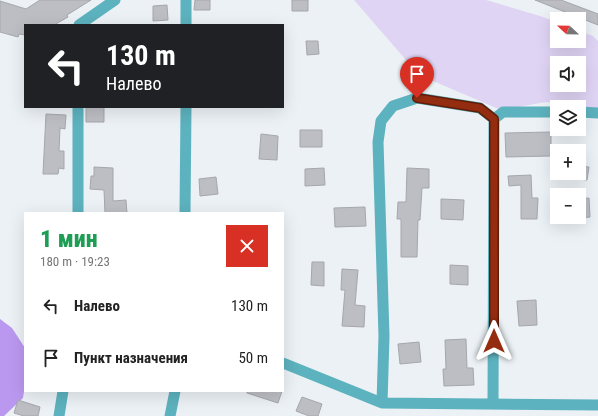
<!DOCTYPE html>
<html lang="ru">
<meta charset="utf-8">
<style>
:root{--surface:#fff;--page:#f6f6f6;--text:#222;--muted:#767676}
body{margin:0;font-family:"Roboto Condensed",sans-serif;background:var(--page);color:var(--text);height:100vh;display:flex;flex-direction:column;font-size:15px;white-space:nowrap}
*{box-sizing:border-box;margin:0}
p{font-size:13px;color:var(--muted)}
.icon{flex:none;width:22px;height:22px;fill:none;stroke:currentColor;stroke-width:2;stroke-linecap:round;stroke-linejoin:round}
.map{position:relative;flex:1;overflow:hidden}
.drawer{position:absolute;left:24px;top:212px;width:260px;height:180px;display:flex;flex-direction:column;background:var(--surface);border-radius:0px;box-shadow:0 4px 16px #0002}
.drawer>*{flex:none}
.guide{position:absolute;left:24px;top:24px;width:260px;height:84px;border-radius:0px;box-shadow:0 4px 16px #0002;background:#202124;color:#fff;overflow:hidden}
.needle{width:26px;rotate:292deg}
.fabs{position:absolute;left:550px;top:12px;display:grid;gap:8px}
.fabs a{display:grid;place-items:center;width:36px;height:36px;border-radius:0px;background:var(--surface);box-shadow:0 4px 16px #0002;font-size:20px}
.pin{position:absolute;display:grid;place-items:center;width:34px;height:34px;color:#fff;margin:-41px -17px;border-radius:50% 50% 50% 0;rotate:-45deg;box-shadow:0 0 4px #0007}
.pin .icon{rotate:45deg}
.me{position:absolute;width:44px;margin:-22px;rotate:0deg;stroke-linejoin:round;filter:drop-shadow(0 0 3px #0008)}
.turn{display:flex;align-items:center;gap:14px;height:84px;padding:0 16px;font-size:18px}
.turn .icon{width:52px;height:52px;stroke-width:2.5}
.turn b{display:block;font-size:28px;line-height:34px}
.round{display:grid;place-items:center;flex:none;width:42px;height:42px;border-radius:0px;background:var(--page)}
.headline{display:flex;align-items:center;justify-content:space-between;height:68px;padding:0 16px}
h1{font-size:24px;font-weight:800;line-height:30px;color:#1e9e55}
ul{padding:0;list-style:none}
li{display:flex;align-items:center;gap:12px;height:52px;padding:0 16px}
li div{flex:1}
li b{display:block;font-size:15px}
li em{font-style:normal}
.map>svg:first-child{display:block}
.green{fill:#dfd4f4;fill-rule:evenodd}
.forest{fill:#ba98f0}
.building{fill:#bcbec4;stroke:#a5a7ad}
.lines{fill:none;stroke-linecap:round;stroke-linejoin:round}
.street{stroke:#5cb2be;stroke-width:11}
.route-casing{stroke:#601d0a;stroke-width:10}
.route{stroke:#942d10;stroke-width:7}
</style>
<div class="map">
<svg width="598" height="416" viewBox="0 0 598 416">
<rect width="100%" height="100%" fill="#ebf1f5"/>
<path class="green" d="M354,0H486L540,16L557,22V41H579V31L593,36L598,41V110L546,102L501,110L419,75ZM557,63H579V85H557Z"/>
<path class="forest" d="M0,319L12,328L25,348V385L23,398L4,416H0Z"/>
<path class="building" d="M40,0H91L67,15L68,17L54,25H25V35L19,34L18,37L0,32V1L26,9Z
M195,0H210V10H194Z
M292,0H308V11H292Z
M535,0H561L598,14V25Z
M167,5L168,20L153,21V6Z
M306,41H318L319,54L307,55Z
M86,107H104V122H86Z
M46,114L66,115L65,129L60,128L59,151H64V169L59,168L58,174H43Z
M300,130H322V147H300Z
M551,132V156L506,157L505,133Z
M261,134L278,136L277,160L259,159Z
M579,166L589,167L587,180L579,179Z
M94,167L113,168V201L126,200L127,213H105L104,190L90,189L91,176H94Z
M324,168L325,185L305,186V169Z
M407,168L429,169V188H422L420,220H418L417,257H401V219H397L398,202H406Z
M531,175L532,198H538L537,219H521V185L509,186L508,176Z
M216,177L218,194L200,196L199,179Z
M589,198L590,217L579,218V199Z
M441,199L464,200L463,220L441,219Z
M365,207L366,226L335,227L334,208Z
M312,262H324V286L311,285Z
M450,265L468,266V285L450,284Z
M342,269L358,270L355,305L365,306L364,327L342,326L345,290H341Z
M536,300L537,325L519,326L517,301Z
M466,339L467,368H473L474,385L444,386L443,369H446L445,340Z
M419,342L421,362L400,364L398,344Z
M247,391H282L278,403L247,393Z
M302,397L322,404L318,416H309L296,411Z
M18,400L40,407L38,416H24L14,413Z"/>
<g class="lines">
<path class="street" d="M79,25L115,0
M186,25V0
M78,107V213
M579,112L598,113
M494,119L503,112H557
M185,213L186,107
M283,363L382,403L598,405
M382,403L384,336L378,142L381,121L393,106L417,98L480,108L494,119
M493,404L494,119
M59,416L63,391
M170,416L175,391"/>
</g>
<g class="lines">
<defs>
<path id="route" d="M417,98L480,108L494,119V341"/>
</defs>
<use href="#route" class="route-casing"/>
<use href="#route" class="route"/>
</g>
</svg>
<div class="fabs">
<a><svg class="needle" viewBox="-14 -14 28 28"><path d="M0-13l5 13h-10z" fill="#e53935"/><path d="M0 13l5-13h-10z" fill="#767676"/></svg></a>
<a><svg class="icon" aria-label="sound" viewBox="0 0 24 24"><path d="M4 9h4l5-4v14l-5-4H4zM17 9q2 3 0 6"/></svg></a>
<a><svg class="icon" aria-label="layers" viewBox="0 0 24 24"><path d="M12 4l9 5-9 5-9-5zM3 14l9 5 9-5"/></svg></a>
<a>+</a>
<a>−</a>
</div>
<div class="pin" style="left:417px;top:98px;background:#d93025"><svg class="icon" aria-label="arrive" viewBox="0 0 24 24"><path d="M6 21V4h12l-3 4 3 4H6"/></svg></div>
<svg class="me" style="left:494px;top:341px" viewBox="-20 -20 40 40"><path d="M0-17L14 15 0 8-14 15z" fill="#942d10" stroke="#fff" stroke-width="4"/></svg>
<div class="guide">
<div class="turn"><svg class="icon" aria-label="left" viewBox="0 0 24 24"><path d="M17 20v-9H6M10 6l-5 5 5 5"/></svg><div><b>130 m</b>Налево</div></div>
</div>
<section class="drawer">
<div class="headline"><div><h1>1 мин</h1><p>180 m · 19:23</p></div><a class="round" style="background:#d93025;color:#fff"><svg class="icon" aria-label="close" viewBox="0 0 24 24"><path d="M6 6l12 12M18 6L6 18"/></svg></a></div>
<ul>
<li><svg class="icon" aria-label="left" viewBox="0 0 24 24"><path d="M17 20v-9H6M10 6l-5 5 5 5"/></svg><div><b>Налево</b></div><em>130 m</em></li>
<li><svg class="icon" aria-label="arrive" viewBox="0 0 24 24"><path d="M6 21V4h12l-3 4 3 4H6"/></svg><div><b>Пункт назначения</b></div><em>50 m</em></li>
</ul>
</section>
</div>
